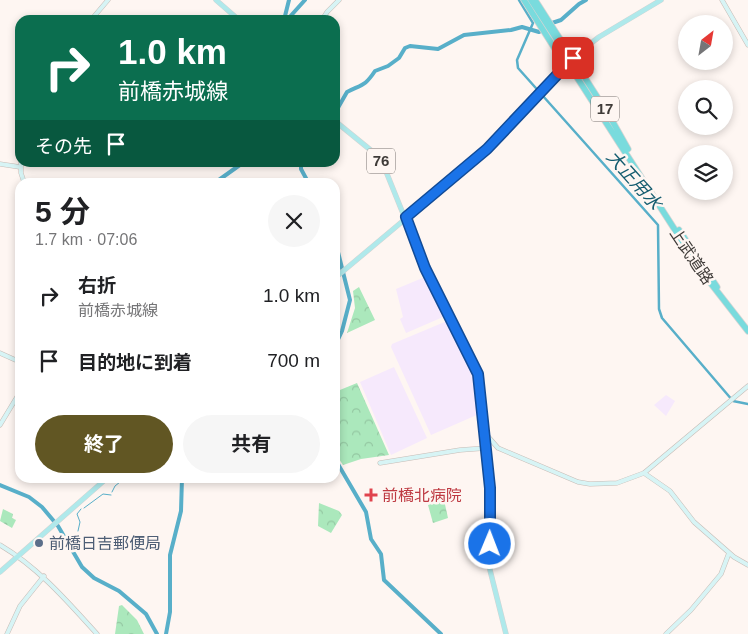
<!DOCTYPE html>
<html lang="ja">
<meta charset="utf-8">
<style>
:root{--surface:#fff;--page:#f6f6f6;--text:#202124;--muted:#757577;--accent:#615623}
body{margin:0;font-family:Helvetica,"Noto Sans JP",sans-serif;background:var(--page);color:var(--text);height:100vh;display:flex;flex-direction:column;font-size:19px;white-space:nowrap}
*{box-sizing:border-box;margin:0}
p{font-size:16px;color:var(--muted)}
.icon{flex:none;width:28px;height:28px;fill:none;stroke:currentColor;stroke-width:2;stroke-linecap:round;stroke-linejoin:round}
.map{position:relative;flex:1;overflow:hidden}
.details{position:absolute;left:15px;top:178px;width:325px;height:305px;display:flex;flex-direction:column;background:var(--surface);border-radius:15px;box-shadow:0 2px 8px #0003}
.details>*{flex:none}
.top-card{position:absolute;left:15px;top:15px;width:325px;height:152px;border-radius:15px;box-shadow:0 2px 8px #0003;background:#0b6e4f;color:#fff;overflow:hidden}
.needle{width:32px;rotate:31deg}
.tools{position:absolute;left:678px;top:15px;display:grid;gap:10px}
.tools a{display:grid;place-items:center;width:55px;height:55px;border-radius:50%;background:var(--surface);box-shadow:0 2px 8px #0003;font-size:25px}
.pin{position:absolute;display:grid;place-items:center;width:42px;height:42px;color:#fff;margin:-21px;border-radius:10px;box-shadow:0 2px 8px #0006}
.me{position:absolute;width:55px;margin:-28px;rotate:1deg;stroke-linejoin:round;filter:drop-shadow(0 0 4px #0008)}
.turn{display:flex;align-items:center;gap:18px;height:105px;padding:0 20px;font-size:22px}
.turn .icon{width:65px;height:65px;stroke-width:2.5}
.turn b{display:block;font-size:35px;line-height:42px}
.then{display:flex;align-items:center;height:48px;padding:0 20px;background:#0003;gap:10px;font-size:19px}
.round{display:grid;place-items:center;flex:none;width:52px;height:52px;border-radius:26px;background:var(--page)}
.summary{display:flex;align-items:center;justify-content:space-between;height:85px;padding:0 20px}
h1{font-size:30px;font-weight:700;line-height:38px}
.cta{display:flex;gap:10px;margin-top:auto;padding:10px 20px}
.cta a{flex:1;height:58px;border-radius:30px;background:var(--accent);color:#fff;font-size:20px;font-weight:700;line-height:58px;text-align:center}
.cta a+a{background:var(--page);color:var(--text)}
ul{padding:0;list-style:none}
li{display:flex;align-items:center;gap:15px;height:65px;padding:0 20px}
li div{flex:1}
li b{display:block;font-size:19px}
li em{font-style:normal}
.map>svg:first-child{display:block}
.education{fill:#f6e9fc}
.forest{fill:url(#forest-crowns)}
.cemetery{fill:url(#cemetery-stones)}
.lines{fill:none;stroke-linecap:round;stroke-linejoin:round}
.stream{stroke:#58afc9;stroke-width:1}
.canal{stroke:#58afc9;stroke-width:2.5}
.river{stroke:#58afc9;stroke-width:4}
.secondary-casing{stroke:#c8bcb6;stroke-width:5}
.primary-casing{stroke:#d5d4d3;stroke-width:5.5}
.highway-casing{stroke:#d5d4d3;stroke-width:7}
.secondary{stroke:#d7f4f5;stroke-width:4}
.primary{stroke:#afe9eb;stroke-width:4.5}
.highway{stroke:#79dbdd;stroke-width:5.5}
.highway-bridge-casing{stroke:#d5d4d3;stroke-width:7;stroke-linecap:butt}
.highway-bridge{stroke:#79dbdd;stroke-width:5.5}
.route-casing{stroke:#114b97;stroke-width:12}
.route{stroke:#1a73e8;stroke-width:9}
.health-dot{fill:#e0444e;stroke:#fef6f2;stroke-width:2}
.service-dot{fill:#5c6f8a;stroke:#fef6f2;stroke-width:2}
.labels{text-anchor:middle;stroke-width:5;stroke-linejoin:round;paint-order:stroke}
.shield{fill:#fef6f2;stroke:#787370;stroke-width:1}
.shield-label{font-size:15px;font-weight:bold;fill:#3f3b38}
.street-label{font-size:16px;fill:#3f3b38;stroke:#fef6f2}
.health-label{font-size:16px;fill:#be3a42;stroke:#fef6f2;text-anchor:start}
.service-label{font-size:16px;fill:#4e5e75;stroke:#fef6f2;text-anchor:start}
.water-label{font-size:18px;font-style:italic;fill:#145c6f;stroke:#fef6f2}
</style>
<div class="map">
<svg width="748" height="634" viewBox="0 0 748 634">
<defs>
<pattern id="forest-crowns" width="20" height="18" patternUnits="userSpaceOnUse" patternTransform="scale(1.25)"><rect width="20" height="18" fill="#abe8bc"/><path d="M2 6a3 3 0 1 1 6 0M12 15a3 3 0 1 1 6 0" fill="none" stroke="#94c8a2"/></pattern>
<pattern id="cemetery-stones" width="16" height="16" patternUnits="userSpaceOnUse" patternTransform="scale(1.25)"><rect width="16" height="16" fill="#abe8bc"/><path d="M2 7V4a2 2 0 0 1 4 0v3zM10 15v-3a2 2 0 0 1 4 0v3z" fill="#94c8a2"/></pattern>
</defs>
<rect width="100%" height="100%" fill="#fef6f2"/>
<path class="education" d="M425,277L444,314L443,317L406,333L400,319L403,317L396,289Z
M447,321L450,322L474,372L479,414L431,435L391,347L392,344Z
M394,367L427,438L391,455L360,382Z
M666,395L675,401L666,416L654,405Z"/>
<path class="forest" d="M359,287L375,320L347,333L355,308L353,291Z
M357,383L389,455L361,459L343,465L335,453V392Z
M444,500L448,518L433,523L428,505Z
M319,503L339,511L342,515L331,533L318,526Z
M122,605L137,620L144,634H115L119,606Z"/>
<path class="cemetery" d="M3,509L13,514L12,518L16,520L12,528L0,521Z"/>
<g class="lines">
<path class="stream" d="M121,480L122,478
M112,492L115,486L120,482
M84,508L103,494L111,495
M78,531L80,522L77,514L81,509
M73,539L78,534
M67,543L71,540"/>
<path class="canal" d="M519,0L533,23L517,60L518,68L658,225L659,309L662,318L733,401L748,404"/>
<path class="river" d="M284,20L289,0
M287,20L305,0
M549,24L561,20L579,4L586,0
M335,113L347,92C363,84 365,86 375,71L388,66L399,58L405,48L410,46L438,49L464,35L511,30L522,27L539,32L544,29
M301,162V169L308,182
M216,182L244,162
M335,240L350,300L342,331L335,346
M335,459L366,512L371,539L381,554L384,580L441,634
M0,485L29,497L42,507L58,526L82,567L94,578L119,591L146,614L157,634
M166,634L170,612V555L181,511L182,478"/>
<defs>
<path id="secondary" d="M722,0L748,45
M91,20L108,0
M322,20L327,12L339,0
M21,162V173L24,182
M0,164L20,167
M0,353L20,362
M0,425L20,392
M484,432L498,448L578,482L590,484L617,483L644,473L748,386
M380,463L460,450L487,448
M644,473L670,491L694,522L734,557L748,565
M0,545C39,568 67,601 97,634
M7,634L20,606L44,576
M666,634L691,610L721,574L729,553"/>
<path id="primary" d="M216,0L239,20
M335,121L373,152L383,164L425,268L478,374L490,488V570L506,634
M335,278L466,168L581,51L599,37L661,0
M0,572L107,478"/>
<path id="highway" d="M524,0L571,74
M531,0L559,43
M535,0L610,117L628,149
M571,68L702,272L748,331
M679,230L717,287"/>
</defs>
<use href="#secondary" class="secondary-casing"/>
<use href="#primary" class="primary-casing"/>
<use href="#highway" class="highway-casing"/>
<use href="#secondary" class="secondary"/>
<use href="#primary" class="primary"/>
<use href="#highway" class="highway"/>
<defs>
<path id="highway-bridge" d="M564,57L571,68"/>
</defs>
<use href="#highway-bridge" class="highway-bridge-casing"/>
<use href="#highway-bridge" class="highway-bridge"/>
</g>
<g class="lines">
<defs>
<path id="route" d="M490,544V488L478,374L425,268L406,217L487,149L573,58"/>
</defs>
<use href="#route" class="route-casing"/>
<use href="#route" class="route"/>
</g>
<path class="health-dot" d="M368.5 487.5h5v5h5v5h-5v5h-5v-5h-5v-5h5z"/>
<circle class="service-dot" cx="39" cy="543" r="5"/>
<g class="labels">
<g class="shield">
<rect x="591" y="96.5" width="28" height="25" rx="4"/>
<rect x="367" y="148.5" width="28" height="25" rx="4"/>
</g>
<g class="shield-label">
<text x="605" y="114">17</text>
<text x="381" y="166">76</text>
</g>
<g class="street-label">
<text transform="translate(692 256) rotate(56)" y="6">上武道路</text>
</g>
<g class="health-label">
<text x="382" y="501">前橋北病院</text>
</g>
<g class="service-label">
<text x="49" y="549">前橋日吉郵便局</text>
</g>
<g class="water-label">
<text transform="translate(634 180) rotate(48)" y="6">大正用水</text>
</g>
</g>
</svg>
<div class="tools">
<a><svg class="needle" viewBox="-14 -14 28 28"><path d="M0-13l5 13h-10z" fill="#e53935"/><path d="M0 13l5-13h-10z" fill="#757577"/></svg></a>
<a><svg class="icon" aria-label="search" viewBox="0 0 24 24"><circle cx="10" cy="10" r="6"/><path d="M15 15l6 6"/></svg></a>
<a><svg class="icon" aria-label="layers" viewBox="0 0 24 24"><path d="M12 4l9 5-9 5-9-5zM3 14l9 5 9-5"/></svg></a>
</div>
<div class="pin" style="left:573px;top:58px;background:#d93025"><svg class="icon" aria-label="arrive" viewBox="0 0 24 24"><path d="M6 21V4h12l-3 4 3 4H6"/></svg></div>
<svg class="me" style="left:490px;top:544px" viewBox="-20 -20 40 40"><circle r="17" fill="#1a73e8" stroke="#fff" stroke-width="3"/><path d="M0-11L8 9 0 5-8 9z" fill="#fff"/></svg>
<div class="top-card">
<div class="turn"><svg class="icon" aria-label="right" viewBox="0 0 24 24"><path d="M7 20v-9h11M14 6l5 5-5 5"/></svg><div><b>1.0 km</b>前橋赤城線</div></div>
<div class="then">その先<svg class="icon" aria-label="arrive" viewBox="0 0 24 24"><path d="M6 21V4h12l-3 4 3 4H6"/></svg></div>
</div>
<section class="details">
<div class="summary"><div><h1>5 分</h1><p>1.7 km · 07:06</p></div><a class="round"><svg class="icon" aria-label="close" viewBox="0 0 24 24"><path d="M6 6l12 12M18 6L6 18"/></svg></a></div>
<ul>
<li><svg class="icon" aria-label="right" viewBox="0 0 24 24"><path d="M7 20v-9h11M14 6l5 5-5 5"/></svg><div><b>右折</b><p>前橋赤城線</p></div><em>1.0 km</em></li>
<li><svg class="icon" aria-label="arrive" viewBox="0 0 24 24"><path d="M6 21V4h12l-3 4 3 4H6"/></svg><div><b>目的地に到着</b></div><em>700 m</em></li>
</ul>
<div class="cta"><a>終了</a><a>共有</a></div>
</section>
</div>
